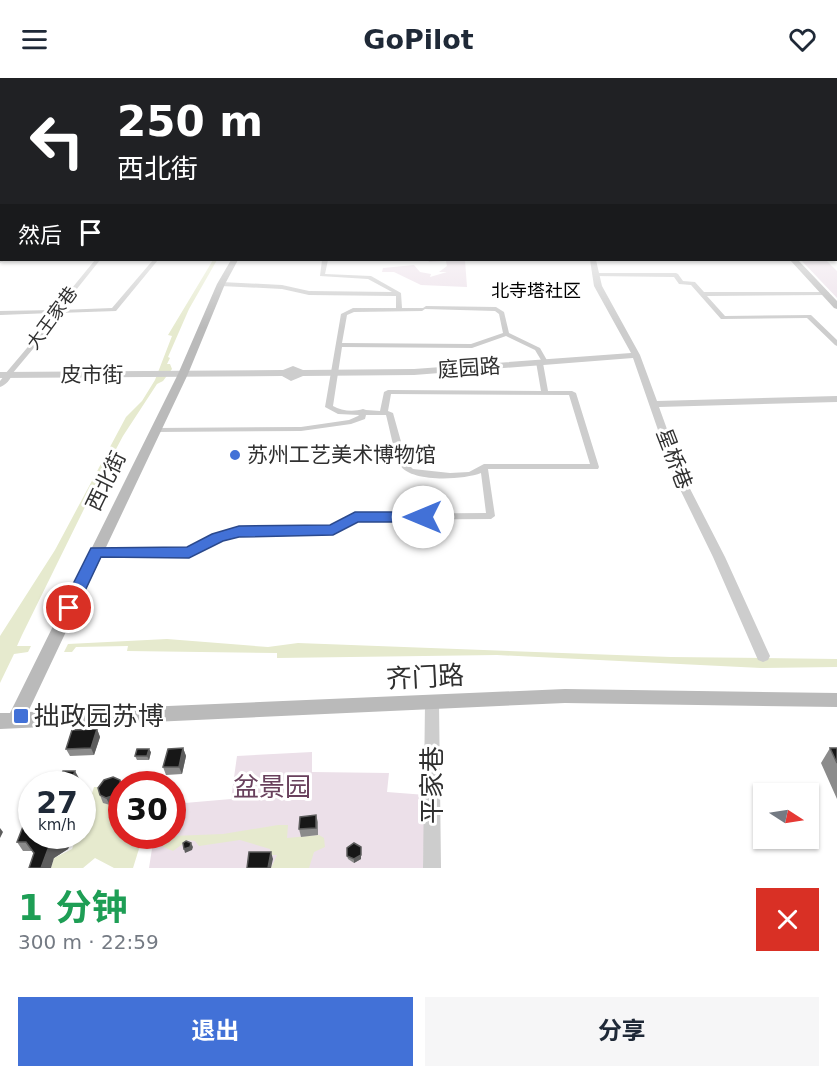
<!DOCTYPE html>
<html lang="zh">
<meta charset="utf-8">
<style>
:root{--surface:#fff;--page:#f6f6f7;--text:#1f2937;--muted:#747a83;--accent:#4271d7}
body{margin:0;font-family:"DejaVu Sans","Noto Sans SC",sans-serif;background:var(--page);color:var(--text);height:100vh;display:flex;flex-direction:column;font-size:22px;white-space:nowrap}
*{box-sizing:border-box;margin:0}
p{font-size:20px;color:var(--muted)}
.icon{flex:none;width:33px;height:33px;fill:none;stroke:currentColor;stroke-width:2;stroke-linecap:round;stroke-linejoin:round}
.map{position:relative;height:790px;overflow:hidden}
.details{display:flex;flex-direction:column;background:var(--surface);flex:1}
.details>*{flex:none}
.guide{position:absolute;left:0px;top:0px;width:837px;height:183px;box-shadow:0 2px 4px #0004;background:#202124;color:#fff;overflow:hidden}
.needle{width:39px;rotate:102deg}
.fabs{position:absolute;left:753px;top:705px;display:grid;gap:12px}
.fabs a{display:grid;place-items:center;width:66px;height:66px;border-radius:0px;background:var(--surface);box-shadow:0 2px 4px #0004;font-size:30px}
.speed{position:absolute;left:18px;top:693px;display:flex;gap:12px;font-size:30px;font-weight:700;text-align:center}
.speed>*{display:grid;place-content:center;width:78px;height:78px;border-radius:50%;background:var(--surface);box-shadow:0 2px 4px #0004;line-height:1}
.speed small{font-size:15px;font-weight:400}
.speed .limit{border:9px solid #d22;background:#fff;color:#111}
.pin{position:absolute;display:grid;place-items:center;width:51px;height:51px;color:#fff;margin:-26px;border:3px solid #fff;border-radius:50%;box-shadow:0 2px 6px #0007}
.me{position:absolute;width:66px;margin:-33px;rotate:270deg;stroke-linejoin:round;filter:drop-shadow(0 0 4px #0008)}
.turn{display:flex;align-items:center;gap:21px;height:126px;padding:0 18px;font-size:27px}
.turn .icon{width:78px;height:78px;stroke-width:2.5}
.turn b{display:block;font-size:42px;line-height:51px}
.then{display:flex;align-items:center;height:57px;padding:0 18px;background:#0003;gap:12px;font-size:22px}
.round{display:grid;place-items:center;flex:none;width:63px;height:63px;border-radius:0px;background:var(--page)}
.headline{display:flex;align-items:center;justify-content:space-between;height:102px;padding:0 18px}
h1{font-size:36px;font-weight:700;line-height:45px;color:#1e9e55}
.button{display:flex;gap:12px;margin-top:auto;padding:12px 18px}
.button a{flex:1;height:69px;border-radius:0px;background:var(--accent);color:#fff;font-size:24px;font-weight:700;line-height:69px;text-align:center}
.button a+a{background:var(--page);color:var(--text)}
header{display:flex;justify-content:space-between;align-items:center;height:78px;padding:0 18px;background:var(--surface);font-size:27px;font-weight:700}
.map>svg:first-child{display:block}
.green{fill:#ece0e9}
.water{fill:#e6eace}
.lines{fill:none;stroke-linecap:round;stroke-linejoin:round}
.minor{fill:#cdcdcd;fill-rule:evenodd}
.tertiary{fill:#cdcdcd;fill-rule:evenodd}
.secondary{fill:#bababa;fill-rule:evenodd}
.primary{fill:#a8a8a8;fill-rule:evenodd}
.wall{fill:#8b8b8b}
.shaded-wall{fill:#5d5d5d}
.building{fill:#171717;stroke:#5d5d5d;stroke-width:1.5}
.route{fill:#4271d7;stroke:#2b498c;stroke-width:1.5}
.poi-dot{fill:#4271d7;stroke:#fff;stroke-width:2}
.labels{text-anchor:middle;stroke-width:6;stroke-linejoin:round;paint-order:stroke}
.far-neighbourhood-label{font-size:18px;fill:#000;stroke:#fff}
.far-street-label{font-size:18px;fill:#303030;stroke:#fff}
.street-label{font-size:21px;fill:#303030;stroke:#fff}
.poi-label{font-size:21px;fill:#303030;stroke:#fff;text-anchor:start}
.near-street-label{font-size:26px;fill:#303030;stroke:#fff}
.near-poi-label{font-size:26px;fill:#303030;stroke:#fff;text-anchor:start}
.near-park-label{font-size:26px;fill:#69415d;stroke:#fff}
</style>
<header><svg class="icon" aria-label="menu" viewBox="0 0 24 24"><path d="M4 6h16M4 12h16M4 18h16"/></svg>GoPilot<svg class="icon" aria-label="heart" viewBox="0 0 24 24"><path d="M12 20l-8-8c-3-5 5-10 8-4 3-6 11-1 8 4z"/></svg></header>
<div class="map">
<svg width="837" height="790" viewBox="0 0 837 790">
<rect width="100%" height="100%" fill="#fff"/>
<path class="green" d="M428,182H465L467,209L421,207L394,194H382L383,190L414,187L420,194L431,196L430,199L447,194H439L447,188L446,183L429,184Z
M801,182H826L837,193V220Z
M312,674V694L389,695L387,714L426,717L423,790H149L154,758H172L173,726L231,721L237,678Z"/>
<path class="water" d="M213,182H217L189,231L168,279L170,280L167,286H170L172,291L163,303L157,306L123,358L84,431L22,557L17,568H31L28,574L14,576L0,605V558L55,472L126,339L142,323L155,302L172,258L168,257Z
M167,561L268,569L298,565L671,579L837,581V589L761,590L497,577L277,580V575L127,573L128,568L76,569L72,574H64L68,566Z
M140,705L122,706V758H143L133,790H114L95,780L83,790H51L54,780L72,771L77,758H82L83,732L87,731L94,709H103L104,706Z
M278,747H288L287,760L319,757L324,760L325,769L314,774L309,790H271L277,777H272V781L270,771L240,762L199,768L195,763L188,762L173,773L159,767L163,762L172,758L223,756Z"/>
<g class="lines">
<path class="minor" d="M95,182H100L60,232L112,230L153,182H158L116,233L58,235L48,253L12,296C12,300 5,308 0,309V303L4,298L5,296L43,251L52,235L0,237V233L54,232Z
M322,182H328L325,196L371,198L401,215L402,230H423L426,228L496,229L504,234L509,255L540,270L548,284L545,286L543,285L548,313H572L576,315L599,389L598,391H488L495,438L491,441L357,442L333,455L229,459L189,478L93,475L91,473L93,471L96,470L188,472L228,453L331,449L355,436L486,435L481,395C463,402 411,405 400,387C395,379 389,348 386,337H366L365,341L351,346L301,353L155,354L151,352L155,350L301,349L349,342L358,338L359,337L338,336L325,329L341,236L353,230H396V218L309,217L282,211L221,208L218,206L221,204L282,207L309,213L392,214L368,201L320,198ZM425,231L495,233L499,236L503,255L471,266L342,265L347,237L354,234L422,233ZM506,258L535,272L541,282L537,283L536,284L541,313L388,312L384,314L380,333L366,332L363,331C354,334 341,333 333,328L342,269L472,270ZM391,316L569,317L590,386H484L469,394L450,395L413,391L407,385L393,335L388,333Z
M596,195H676L678,196L683,203L695,204L704,214H828L829,215L826,217L707,218L725,238L811,237L837,262V268L835,267L807,240L721,241L691,207L679,206L674,199L594,198L593,197Z"/>
<path class="tertiary" d="M2,180L5,182L0,185V181Z
M590,182H596L602,208L640,277L657,323L837,318V324L659,329L685,401L725,479L770,578L768,582L763,584L758,582L713,479L675,401L633,280L414,297L303,298L291,303L282,298L0,300V294L283,292L293,288L303,292L414,291L631,275L594,208Z
M432,619L437,621L439,625L441,790H423L425,625L427,621Z"/>
<path class="secondary" d="M231,182H238L225,206L188,296L28,634L565,611L837,615V629L565,625L0,651V635H10L178,296L217,206Z
M790,182H798L837,223V231L834,230Z"/>
<path class="primary" d="M836,140H837V143H836Z
M0,158H2V162H0Z"/>
</g>
<path class="wall" d="M97,651L100,659L94,677L70,678L66,671Z
M183,670L186,678L182,696L166,697L163,689Z
M830,670H837V721L821,685Z
M151,674L149,682H137L135,678Z
M122,706V720L119,724L110,727L103,725L100,717Z
M316,737L318,744V757L301,759L299,751Z
M32,758H73L68,771L54,780L34,775L33,773H23L17,764Z
M347,778L361,781L354,785L348,781Z"/>
<path class="shaded-wall" d="M97,651L100,659L94,677L91,670Z
M183,670L186,678L182,696L179,689Z
M149,671L151,674L149,682L147,678Z
M75,693L80,702L78,706H70Z
M120,702L122,706V720L119,724L110,727L106,720Z
M0,750L3,754L0,760Z
M64,758H73L68,771L54,780L51,790H41L48,771Z
M191,765L193,769L192,772L185,775L184,771Z
M361,769V781L354,785V781Z
M271,774L273,781L271,790H268Z"/>
<path class="building" d="M97,651L91,670L66,671L72,652Z
M183,670L179,689H163L168,671Z
M830,670H837V685Z
M137,671H149L147,678H135Z
M63,693H75L70,706H58Z
M113,699L120,702L121,709L115,717L106,720L100,717L98,710L104,702Z
M316,737V750L299,751L300,739Z
M32,745V758H64L63,762L48,771L41,790H29L34,775L26,764H17L24,746Z
M186,763L191,765L190,769L184,771L183,765Z
M354,765L361,769V777L354,781L347,778V770Z
M249,774H271L268,790H247Z"/>
<linearGradient id="sky" x2="0" y2="1"><stop stop-color="#a7cade"/><stop offset="0.56" stop-color="#fff"/><stop offset="1" stop-color="#fff" stop-opacity="0"/></linearGradient>
<rect width="837" height="250" fill="url(#sky)"/>
<path class="route" d="M355,434H423L430,439L423,444H358L333,457L239,459L223,463L189,480L101,479L75,534H63L61,530L91,470L187,469L212,456L239,448L330,447Z"/>
<g class="poi-dot">
<circle cx="235" cy="377" r="6"/>
<rect x="13" y="630" width="16" height="16" rx="3"/>
</g>
<g class="labels">
<g class="far-neighbourhood-label">
<text x="536" y="219">北寺塔社区</text>
</g>
<g class="far-street-label">
<text transform="translate(52 240) rotate(-54)" y="6">大王家巷</text>
</g>
<g class="street-label">
<text transform="translate(469 290) rotate(-4)" y="7">庭园路</text>
<text x="92" y="304">皮市街</text>
<text transform="translate(674 381) rotate(69)" y="7">星桥巷</text>
<text transform="translate(106 403) rotate(-64)" y="7">西北街</text>
</g>
<g class="poi-label">
<text x="247" y="384">苏州工艺美术博物馆</text>
</g>
<g class="near-street-label">
<text transform="translate(425 599) rotate(-3)" y="9">齐门路</text>
<text transform="translate(432 707) rotate(-90)" y="9">平家巷</text>
</g>
<g class="near-poi-label">
<text x="34" y="647">拙政园苏博</text>
</g>
<g class="near-park-label">
<text x="272" y="718">盆景园</text>
</g>
</g>
</svg>
<div class="fabs">
<a><svg class="needle" viewBox="-14 -14 28 28"><path d="M0-13l5 13h-10z" fill="#e53935"/><path d="M0 13l5-13h-10z" fill="#747a83"/></svg></a>
</div>
<div class="speed"><div>27<small>km/h</small></div><div class="limit">30</div></div>
<div class="pin" style="left:69px;top:530px;background:#d93025"><svg class="icon" aria-label="arrive" viewBox="0 0 24 24"><path d="M6 21V4h12l-3 4 3 4H6"/></svg></div>
<svg class="me" style="left:423px;top:439px" viewBox="-20 -20 40 40"><circle r="19" fill="#fff"/><path d="M0-13L10 11 0 6-10 11z" fill="#4271d7"/></svg>
<div class="guide">
<div class="turn"><svg class="icon" aria-label="left" viewBox="0 0 24 24"><path d="M17 20v-9H6M10 6l-5 5 5 5"/></svg><div><b>250 m</b>西北街</div></div>
<div class="then">然后<svg class="icon" aria-label="arrive" viewBox="0 0 24 24"><path d="M6 21V4h12l-3 4 3 4H6"/></svg></div>
</div>
</div>
<section class="details">
<div class="headline"><div><h1>1 分钟</h1><p>300 m · 22:59</p></div><a class="round" style="background:#d93025;color:#fff"><svg class="icon" aria-label="close" viewBox="0 0 24 24"><path d="M6 6l12 12M18 6L6 18"/></svg></a></div>
<div class="button"><a>退出</a><a>分享</a></div>
</section>
